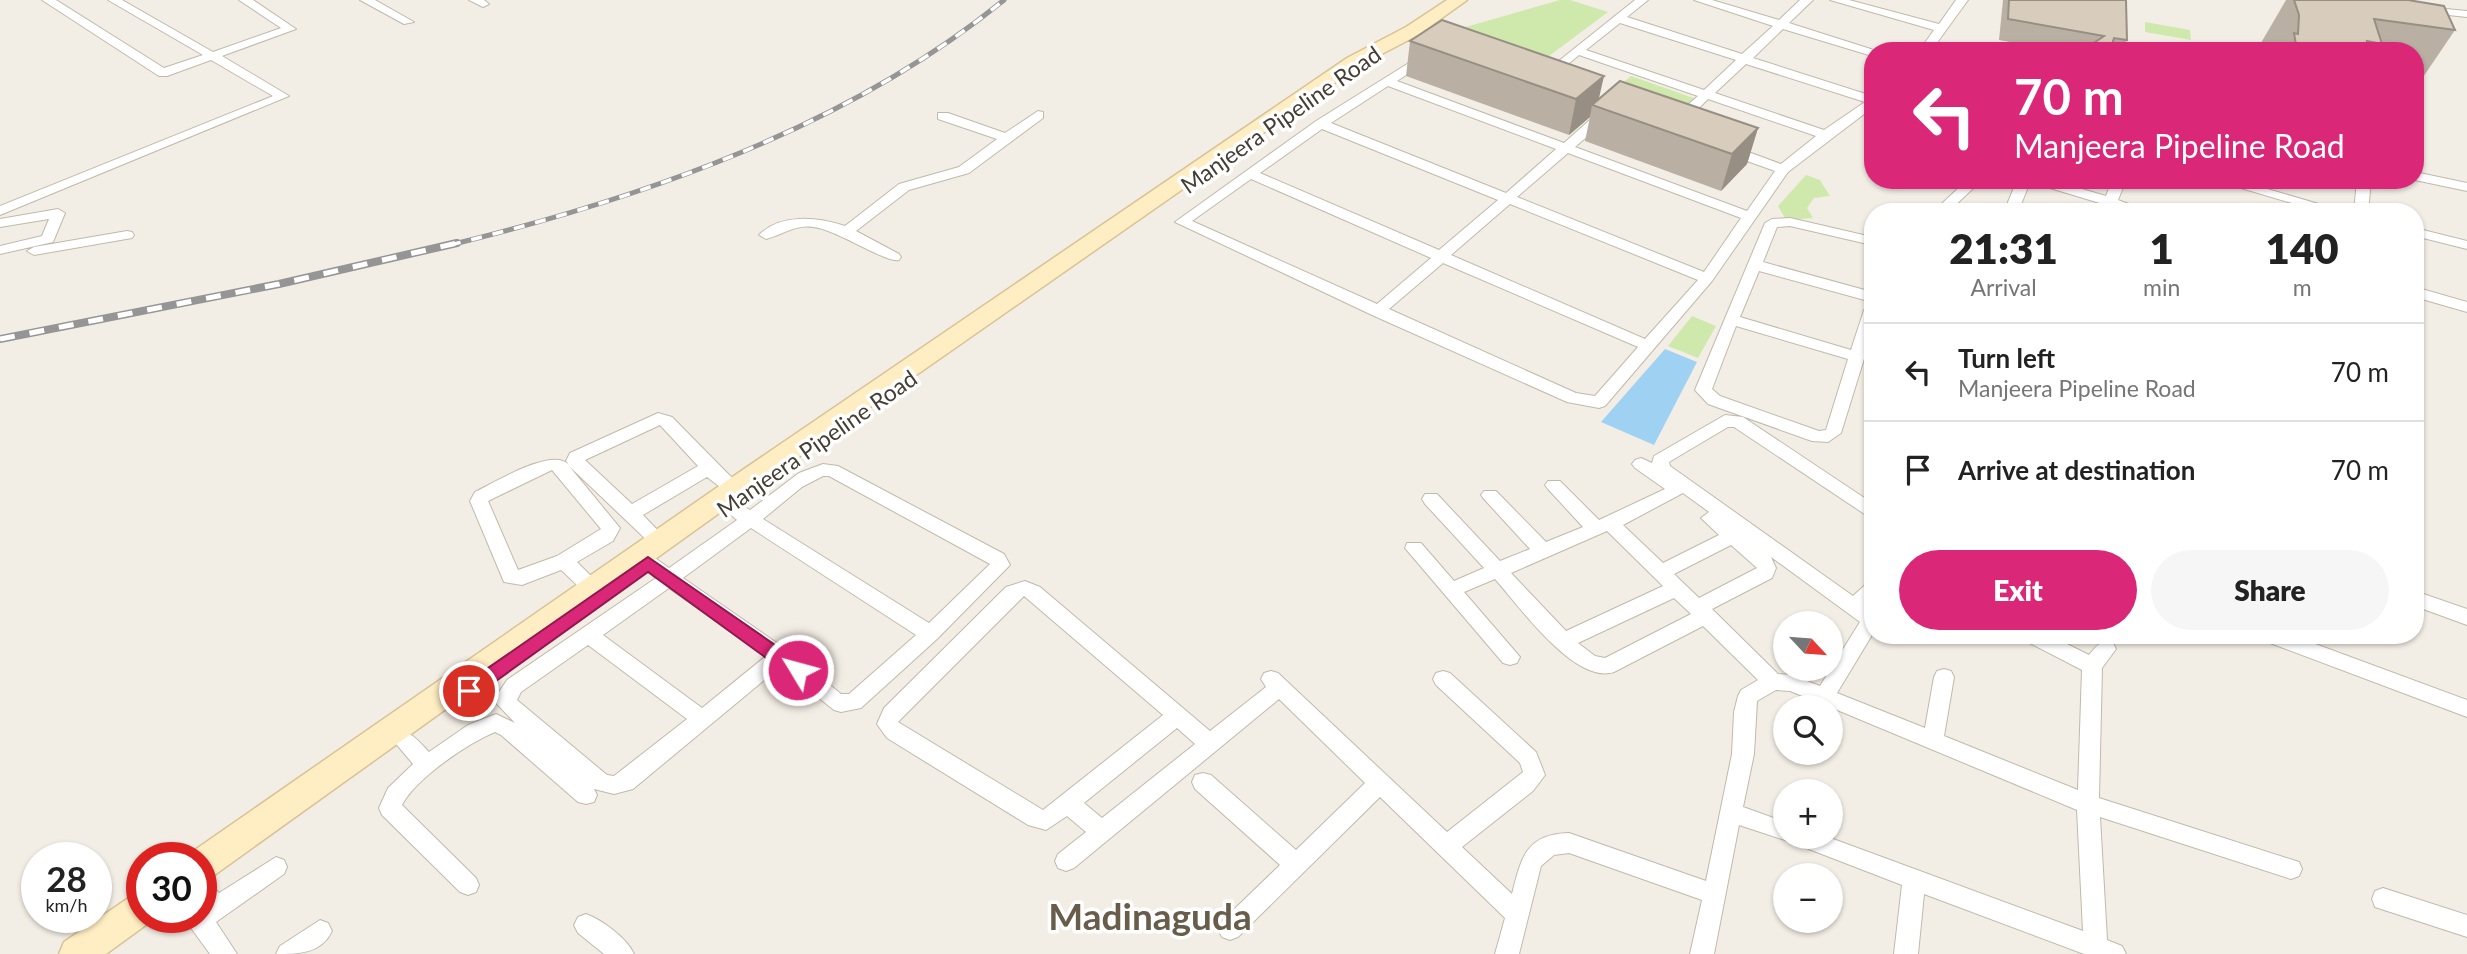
<!DOCTYPE html>
<meta charset="utf-8">
<style>
:root{--surface:#fff;--page:#f6f6f6;--text:#222;--muted:#767676;--line:#e0e0e0;--accent:#db2777}
body{margin:0;font-family:Lato,sans-serif;background:var(--page);color:var(--text);height:100vh;display:flex;flex-direction:column;font-size:26px;white-space:nowrap}
*{box-sizing:border-box;margin:0}
p{font-size:23px;color:var(--muted)}
.icon{flex:none;width:38px;height:38px;fill:none;stroke:currentColor;stroke-width:2;stroke-linecap:round;stroke-linejoin:round}
.map{position:relative;flex:1;overflow:hidden}
.drawer{position:absolute;left:1864px;top:203px;width:560px;height:441px;display:flex;flex-direction:column;background:var(--surface);border-radius:28px;box-shadow:0 2px 5px #0004}
.drawer>*{flex:none}
.guide{position:absolute;left:1864px;top:42px;width:560px;height:147px;border-radius:28px;box-shadow:0 2px 5px #0004;background:#db2777;color:#fff;overflow:hidden}
.needle{width:46px;rotate:116deg}
.buttons{position:absolute;left:1773px;top:611px;display:grid;gap:14px}
.buttons a{display:grid;place-items:center;width:70px;height:70px;border-radius:50%;background:var(--surface);box-shadow:0 2px 5px #0004;font-size:35px}
.speed{position:absolute;left:21px;top:842px;display:flex;gap:14px;font-size:35px;font-weight:700;text-align:center}
.speed>*{display:grid;place-content:center;width:91px;height:91px;border-radius:50%;background:var(--surface);box-shadow:0 2px 5px #0004;line-height:1}
.speed small{font-size:18px;font-weight:400}
.speed .limit{border:10px solid #d22;background:#fff;color:#111}
.pin{position:absolute;display:grid;place-items:center;width:60px;height:60px;color:#fff;margin:-30px;border:4px solid #fff;border-radius:50%;box-shadow:0 2px 7px #0007}
.me{position:absolute;width:77px;margin:-38px;rotate:307deg;stroke-linejoin:round;filter:drop-shadow(0 0 5px #0008)}
.turn{display:flex;align-items:center;gap:24px;height:147px;padding:0 35px;font-size:32px}
.turn .icon{width:91px;height:91px;stroke-width:2.5}
.turn b{display:block;font-size:49px;line-height:60px}
.eta{display:flex;justify-content:space-evenly;align-items:center;height:119px;text-align:center}
.eta b{font-size:42px;font-weight:800;line-height:49px}
.primary-button{display:flex;gap:14px;margin-top:auto;padding:14px 35px}
.primary-button a{flex:1;height:80px;border-radius:42px;background:var(--accent);color:#fff;font-size:28px;font-weight:800;line-height:80px;text-align:center}
.primary-button a+a{background:var(--page);color:var(--text)}
ul{padding:0;list-style:none}
li{display:flex;align-items:center;gap:21px;height:98px;padding:0 35px;border-top:2px solid var(--line)}
li div{flex:1}
li b{display:block;font-size:26px}
li em{font-style:normal}
.map>svg:first-child{display:block}
.green{fill:#cfe8ac}
.water{fill:#9fd2f2}
.lines{fill:none;stroke-linecap:round;stroke-linejoin:round}
.minor-casing{stroke:#c1b9aa;stroke-width:2}
.secondary-casing{stroke:#d7c395;stroke-width:3}
.minor{fill:#fff;fill-rule:evenodd}
.secondary{fill:#ffeec3;fill-rule:evenodd}
.rail-far1-casing{stroke:#959595;stroke-width:5}
.rail-casing{stroke:#959595;stroke-width:8}
.rail-far1{stroke:#fff;stroke-width:3.5;stroke-dasharray:11;stroke-linecap:butt}
.rail{stroke:#fff;stroke-width:5;stroke-dasharray:15;stroke-linecap:butt}
.wall{fill:#baafa3}
.shaded-wall{fill:#978f84}
.building{fill:#d8ccbd;stroke:#978f84;stroke-width:2}
.route{fill:#db2777;stroke:#8e194d;stroke-width:2}
.labels{text-anchor:middle;stroke-width:7;stroke-linejoin:round;paint-order:stroke}
.street-label{font-size:23px;fill:#453e34;stroke:#fff}
.near-district-label{font-size:37px;font-weight:bold;fill:#685c4b;stroke:#fff}
</style>
<div class="map">
<svg width="2467" height="954" viewBox="0 0 2467 954">
<rect width="100%" height="100%" fill="#f3eee5"/>
<path class="green" d="M1560,0H1570L1608,12L1533,68L1452,31Z
M2145,22L2190,30L2191,40L2145,32Z
M1631,76L1699,100L1674,123L1605,98Z
M1806,175L1820,180L1830,196L1814,198L1807,208L1813,218L1786,220L1778,206Z
M1692,316L1716,326L1698,358L1668,346Z"/>
<path class="water" d="M1665,349L1697,362L1654,445L1601,422Z"/>
<g class="lines">
<defs>
<path id="minor" d="M42,0H56L164,68L203,55L108,0H122L213,52L281,28L239,0H253L296,29L222,56L289,96L0,215V206L273,96L211,60L167,76H159Z
M360,0H375L414,22L404,24Z
M469,0H484L489,4L483,7Z
M1635,0H1648L1627,17L1742,54L1773,26L1694,0H1712L1779,20L1800,0H1813L1789,23L1877,51H1872V56L1783,29L1753,58L1872,96V108L1788,172L1712,281L1605,406L1599,408L1567,402L1372,315L1175,222L1316,121L1428,51L1434,55L1432,58L1397,81L1564,143L1601,110H1611V116L1575,147L1747,211L1775,171L1722,152V146H1732L1781,164L1816,136L1708,99L1682,125H1672V119L1698,96L1579,55L1550,79L1540,76ZM1620,23L1736,60L1704,90L1586,50ZM1746,64L1865,102L1824,130L1715,93ZM1388,86L1556,149L1506,193L1331,123ZM1322,129L1498,200L1439,250L1260,173ZM1568,153L1741,218L1704,272L1517,197ZM1251,179L1431,258L1377,304L1192,221ZM1510,204L1698,280L1645,339L1451,255ZM1443,263L1638,347L1595,396L1576,393L1389,309Z
M1830,0H1849L1939,24L1956,0H1968L1931,51H1919L1934,30Z
M2425,7L2467,11V17L2421,12L2419,10Z
M1038,111L1043,112V118L969,173L909,190L856,231L899,254L901,257L899,260C885,263 836,229 813,227C796,224 782,235 766,239L759,235C781,213 817,217 845,226L899,184L959,167L997,139L938,119V113H948L1005,133Z
M2415,172L2467,183V191L2415,180Z
M1967,180H1982L1948,212H1933Z
M2017,180H2051L2106,196L2112,180H2126L2118,200L2150,212H2127L2115,208L2114,212H2100L2103,204L2030,182L2018,212H2004Z
M2214,180H2237L2346,212H2322Z
M2357,180H2371L2368,212H2354Z
M58,209L65,213L53,242L0,254V246L42,236L49,219L0,227V219Z
M1790,218L1872,237V245L1790,226L1777,227L1763,262L1872,292V302L1759,271L1740,317L1851,350L1864,310L1872,305V333L1841,433L1828,442L1812,441L1708,404L1695,390L1765,223L1772,219ZM1736,326L1848,359L1826,430L1819,431L1720,396L1712,389Z
M2415,228L2467,241V249L2415,236Z
M127,231L132,232L134,235L132,238L34,255L27,251L34,247Z
M2415,287L2467,302V312L2415,297Z
M658,413L672,417L743,489L740,493H728L707,477L643,515L669,542L666,547H654L569,466L620,528L613,541L577,562L603,588L601,593C585,598 572,579 561,570L522,585L504,582L470,501L475,492C494,483 553,446 569,465L566,461L570,453ZM660,425L698,466L632,504L585,460ZM552,470L601,529L557,556L518,570L488,501Z
M1725,415L1743,417L1872,503V519L1734,427H1728L1669,462L1670,466L1853,596L1865,585L1872,583V601L1867,606L1872,610V635L1837,693L1925,728L1934,677L1937,671L1944,669L1951,671L1954,677L1944,736L2078,790L2082,670L2024,640L2021,635H2049L2089,655C2097,646 2101,639 2113,643L2116,649L2102,668L2099,798L2299,862L2302,869L2299,876L2291,879L2100,817L2107,940L2122,946L2126,954H2084L1924,894L1918,954H1894L1902,885L1788,841L1739,825L1714,954H1690L1702,900L1569,853L1554,855L1541,866L1519,954H1495L1505,918L1380,797L1238,937L1230,940L1222,937L1218,929L1222,921L1280,865L1195,789L1192,782L1195,775L1203,773L1211,775L1296,850L1365,783L1279,699L1074,868L1066,871L1058,868L1055,861L1058,854L1086,832L1067,816L1046,830L1028,825L887,738L877,724L884,708L1006,587L1025,581L1040,587L1210,731L1266,687L1261,679L1264,673L1271,671L1278,673L1447,832L1523,772L1520,763L1436,685L1433,679L1436,673L1443,671L1450,673L1536,752L1545,775L1533,791L1462,847L1512,894C1521,858 1526,834 1569,833L1706,881L1732,754L1734,712L1738,696L1741,690L1758,680L1703,626L1614,672C1575,685 1519,606 1495,579L1464,592L1520,657L1517,663L1510,665L1503,663L1405,548L1407,543H1421L1454,581L1484,568L1425,504L1422,499L1425,494H1437L1500,561L1530,549L1484,499L1481,495L1484,491H1496L1546,542L1583,527L1548,489L1545,485L1548,481H1560L1599,520L1665,489L1635,468L1632,464L1635,460L1641,458L1652,463L1654,456ZM1683,493L1709,512L1701,518L1719,535L1663,563L1623,525ZM1607,531L1663,586L1566,631L1511,573ZM1731,545L1757,568L1699,598L1674,574ZM1771,557L1860,622L1820,686L1791,675L1778,674L1712,609L1772,578L1776,568ZM1024,596L1163,715L1043,810L898,722ZM1674,598L1691,614L1605,658L1595,656L1578,643ZM1776,690L1790,691L1830,707L2077,810L2083,931L1825,836H1785V822L1743,807L1754,754L1757,701ZM1177,728L1195,744L1102,818L1084,803Z
M823,464L838,466L1004,554L1010,565L937,639L861,708L841,712L834,710L780,667L633,789L614,794L594,789L597,795L594,802L586,804L578,802L501,735L495,732C468,743 415,779 402,805L476,878L479,885L476,892L468,895L460,892L382,815L379,808L388,788L413,764L392,739L395,733C410,728 419,742 429,752L468,725L496,714L515,723L497,704V695L507,680L656,578L639,563L641,558H655L669,568L737,520L720,506L723,501H735L750,510L799,473ZM823,476H829L990,564L929,623L763,519L802,487ZM751,528L916,635L849,694H841L787,650L683,578ZM669,588L766,656L702,708L603,635ZM588,645L687,719L614,776L607,775L517,700L521,692Z
M2415,591L2467,609V625L2415,606Z
M2259,635H2291L2467,700V717L2262,640Z
M276,857L284,860L287,867L284,874L216,922L237,954H210L191,928L193,917H201V879L209,882L219,893Z
M2383,888L2467,915V937L2375,907L2372,899L2375,891Z
M586,914C602,920 627,938 634,954H604L578,933L574,925L578,917Z
M320,920L328,923L332,931C321,954 298,954 276,954L280,946Z"/>
<path id="secondary" d="M1447,0H1467L1418,35L1359,66L743,496L213,876L201,880V858H188L189,854L725,482L1347,58L1406,27Z
M142,892V917H155L154,919L106,954H59L64,942L130,897Z"/>
</defs>
<use href="#minor" class="minor-casing"/>
<use href="#secondary" class="secondary-casing"/>
<use href="#minor" class="minor"/>
<use href="#secondary" class="secondary"/>
<defs>
<path id="rail-far1" d="M450,245C643,198 848,127 1004,0"/>
<path id="rail" d="M0,339L279,284L457,243"/>
</defs>
<use href="#rail-far1" class="rail-far1-casing"/>
<use href="#rail" class="rail-casing"/>
<use href="#rail-far1" class="rail-far1"/>
<use href="#rail" class="rail"/>
</g>
<path class="wall" d="M2003,0H2126L2127,40L2122,51H2058L1999,40Z
M2286,0H2408L2455,30L2415,89V51H2259L2258,48Z
M1410,41L1599,100L1758,128L1747,164L1721,191L1585,141L1590,117L1569,135L1406,76Z"/>
<path class="shaded-wall" d="M1604,76L1597,107L1592,105L1590,117L1569,135L1576,99Z
M1758,128L1747,164L1721,191L1732,154Z"/>
<path class="building" d="M2009,0H2126L2127,40L2114,38L2110,51H2082L2104,36L2008,19Z
M2294,0H2408L2444,6L2455,30L2374,19L2382,44L2367,41L2369,51H2297L2294,33L2298,34L2299,15Z
M1442,20L1604,76L1576,99L1410,41Z
M1620,81L1758,128L1732,154L1592,105Z"/>
<path class="route" d="M648,557L804,665L807,670L804,676L798,678L791,676L648,572L475,696L469,699L462,696L460,691L462,686Z"/>
<g class="labels">
<g class="street-label">
<text transform="translate(1281 120) rotate(-35)" y="8">Manjeera Pipeline Road</text>
<text transform="translate(817 444) rotate(-35)" y="8">Manjeera Pipeline Road</text>
</g>
<g class="near-district-label">
<text x="1150" y="930">Madinaguda</text>
</g>
</g>
</svg>
<div class="buttons">
<a><svg class="needle" viewBox="-14 -14 28 28"><path d="M0-13l5 13h-10z" fill="#e53935"/><path d="M0 13l5-13h-10z" fill="#767676"/></svg></a>
<a><svg class="icon" aria-label="search" viewBox="0 0 24 24"><circle cx="10" cy="10" r="6"/><path d="M15 15l6 6"/></svg></a>
<a>+</a>
<a>−</a>
</div>
<div class="speed"><div>28<small>km/h</small></div><div class="limit">30</div></div>
<div class="pin" style="left:469px;top:691px;background:#d93025"><svg class="icon" aria-label="arrive" viewBox="0 0 24 24"><path d="M6 21V4h12l-3 4 3 4H6"/></svg></div>
<svg class="me" style="left:798px;top:670px" viewBox="-20 -20 40 40"><circle r="17" fill="#db2777" stroke="#fff" stroke-width="3"/><path d="M0-11L8 9 0 5-8 9z" fill="#fff"/></svg>
<div class="guide">
<div class="turn"><svg class="icon" aria-label="left" viewBox="0 0 24 24"><path d="M17 20v-9H6M10 6l-5 5 5 5"/></svg><div><b>70 m</b>Manjeera Pipeline Road</div></div>
</div>
<section class="drawer">
<div class="eta">
<div><b>21:31</b><p>Arrival</p></div>
<div><b>1</b><p>min</p></div>
<div><b>140</b><p>m</p></div>
</div>
<ul>
<li><svg class="icon" aria-label="left" viewBox="0 0 24 24"><path d="M17 20v-9H6M10 6l-5 5 5 5"/></svg><div><b>Turn left</b><p>Manjeera Pipeline Road</p></div><em>70 m</em></li>
<li><svg class="icon" aria-label="arrive" viewBox="0 0 24 24"><path d="M6 21V4h12l-3 4 3 4H6"/></svg><div><b>Arrive at destination</b></div><em>70 m</em></li>
</ul>
<div class="primary-button"><a>Exit</a><a>Share</a></div>
</section>
</div>
